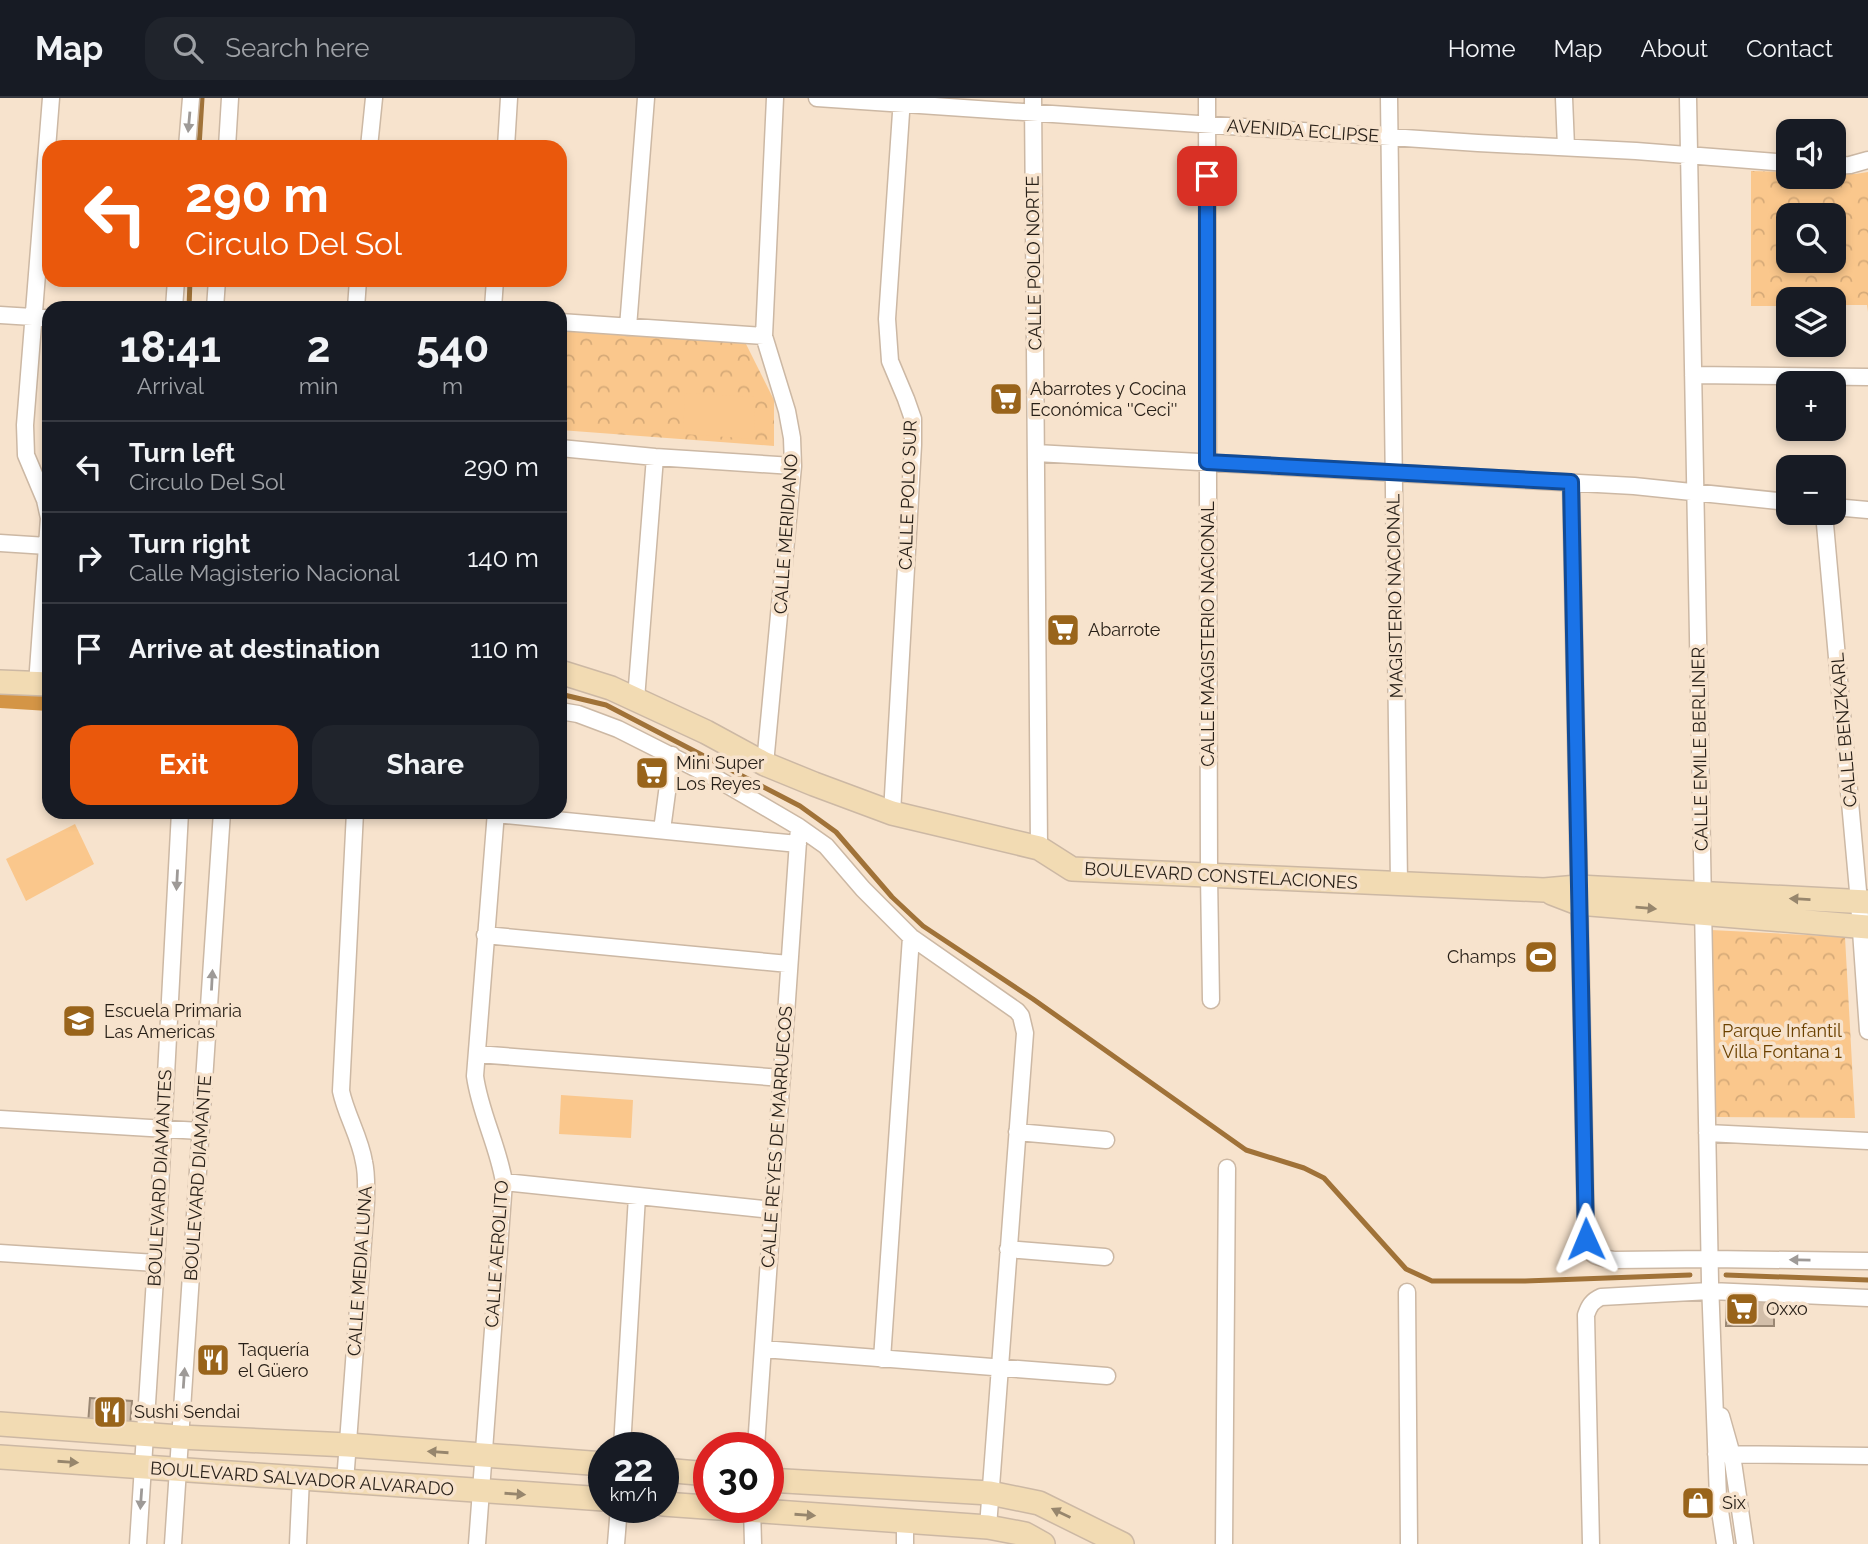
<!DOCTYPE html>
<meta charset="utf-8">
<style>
:root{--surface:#171b24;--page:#20242c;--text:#f1f3f6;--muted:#9ea1a6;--line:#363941;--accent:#ea580c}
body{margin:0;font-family:Raleway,sans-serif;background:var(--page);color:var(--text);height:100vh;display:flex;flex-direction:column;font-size:26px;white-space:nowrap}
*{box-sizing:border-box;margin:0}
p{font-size:23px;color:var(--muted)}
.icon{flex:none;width:38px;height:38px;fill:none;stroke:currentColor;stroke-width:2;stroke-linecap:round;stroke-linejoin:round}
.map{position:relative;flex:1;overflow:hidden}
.drawer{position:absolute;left:42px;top:203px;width:525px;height:518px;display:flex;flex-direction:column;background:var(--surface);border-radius:21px;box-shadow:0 4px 10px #0003}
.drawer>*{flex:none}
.hud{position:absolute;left:42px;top:42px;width:525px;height:147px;border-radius:21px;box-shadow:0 4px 10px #0003;background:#ea580c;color:#fff;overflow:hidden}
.fabs{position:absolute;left:1776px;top:21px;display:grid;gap:14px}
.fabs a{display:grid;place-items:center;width:70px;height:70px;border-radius:14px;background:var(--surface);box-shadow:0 4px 10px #0003;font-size:35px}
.speed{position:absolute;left:588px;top:1334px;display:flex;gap:14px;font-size:35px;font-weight:700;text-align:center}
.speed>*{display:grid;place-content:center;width:91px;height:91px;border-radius:50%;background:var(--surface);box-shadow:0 4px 10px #0003;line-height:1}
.speed small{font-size:18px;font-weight:400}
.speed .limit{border:10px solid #d22;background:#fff;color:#111}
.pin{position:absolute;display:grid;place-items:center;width:60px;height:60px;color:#fff;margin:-30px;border-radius:14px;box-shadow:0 4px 10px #0006}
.me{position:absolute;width:77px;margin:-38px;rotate:359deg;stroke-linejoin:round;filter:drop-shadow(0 0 5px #0008)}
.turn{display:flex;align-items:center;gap:24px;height:147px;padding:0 28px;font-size:32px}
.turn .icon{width:91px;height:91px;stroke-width:2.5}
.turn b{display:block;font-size:49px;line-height:60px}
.eta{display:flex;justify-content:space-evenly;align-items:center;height:119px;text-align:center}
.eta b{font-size:42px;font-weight:700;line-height:49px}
.button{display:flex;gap:14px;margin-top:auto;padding:14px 28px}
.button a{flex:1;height:80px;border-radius:21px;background:var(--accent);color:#fff;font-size:28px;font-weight:700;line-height:80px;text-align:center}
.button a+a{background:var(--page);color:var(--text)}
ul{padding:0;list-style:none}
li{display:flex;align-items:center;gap:21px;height:91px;padding:0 28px;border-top:2px solid var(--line)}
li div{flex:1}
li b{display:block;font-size:26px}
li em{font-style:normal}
header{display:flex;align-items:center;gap:42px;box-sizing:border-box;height:98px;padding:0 35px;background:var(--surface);border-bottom:2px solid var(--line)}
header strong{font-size:33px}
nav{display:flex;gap:38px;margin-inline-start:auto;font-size:24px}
.search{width:490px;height:63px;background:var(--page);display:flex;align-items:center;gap:18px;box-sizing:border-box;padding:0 24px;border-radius:21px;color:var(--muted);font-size:26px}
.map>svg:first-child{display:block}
.park{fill:url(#park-crowns);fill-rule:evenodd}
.pitch{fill:#fac78c}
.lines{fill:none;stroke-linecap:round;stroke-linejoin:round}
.stream{stroke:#a07238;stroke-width:5}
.canal{stroke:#d49546;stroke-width:18}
.building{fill:#d2bea9;stroke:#9a8773;stroke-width:2}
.street-casing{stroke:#ccb8a4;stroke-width:19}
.secondary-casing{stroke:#ccb8a4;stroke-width:26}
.street{stroke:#fff;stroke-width:16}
.secondary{stroke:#f2dbb3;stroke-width:23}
.oneway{fill:#9e9a97}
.oneway2{fill:#97866d}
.route-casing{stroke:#114b97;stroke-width:18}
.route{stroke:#1a73e8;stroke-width:12}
.labels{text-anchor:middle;stroke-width:7;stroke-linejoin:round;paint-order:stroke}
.street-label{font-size:18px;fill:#271f17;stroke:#f7e3cd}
.poi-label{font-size:18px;fill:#271f17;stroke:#f7e3cd;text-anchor:start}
.park-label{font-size:18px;fill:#6b4100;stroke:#f7e3cd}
</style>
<header>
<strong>Map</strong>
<div class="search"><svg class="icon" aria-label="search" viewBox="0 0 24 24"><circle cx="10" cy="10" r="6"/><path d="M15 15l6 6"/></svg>Search here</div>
<nav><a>Home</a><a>Map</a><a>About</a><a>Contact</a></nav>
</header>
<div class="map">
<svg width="1868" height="1446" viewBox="0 0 1868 1446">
<defs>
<pattern id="park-crowns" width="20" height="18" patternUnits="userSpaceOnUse" patternTransform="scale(1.75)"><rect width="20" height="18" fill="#fac78c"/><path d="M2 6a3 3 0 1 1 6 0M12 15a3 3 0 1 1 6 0" fill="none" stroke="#d6aa78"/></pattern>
</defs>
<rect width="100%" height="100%" fill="#f7e3cd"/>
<path class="park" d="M1751,73L1788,74V79H1834V76H1855L1868,74V214L1867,207H1834V201H1788V208H1751ZM1788,117H1834V163H1788Z
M560,231L744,242L774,302V348L560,332Z
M1711,832L1845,839L1855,1020L1715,1019Z"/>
<path class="pitch" d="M685,295L754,299L755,341L683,336Z
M75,726L94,766L26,803L6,761Z
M561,997L633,1002L631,1040L559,1036Z"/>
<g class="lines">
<path class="stream" d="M199,49L202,0
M189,210L190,182
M560,596L606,607L800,708L836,734L892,799L923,828L1033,901L1246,1052L1304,1070L1324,1080L1406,1171L1432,1183H1525L1690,1177
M1726,1177L1868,1182"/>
<path class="canal" d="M0,601L49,604"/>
</g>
<path class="building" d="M1727,1200L1774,1202V1228H1726Z
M200,1252L227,1253L226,1273L198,1272Z
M90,1300L132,1303L130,1328L88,1326Z"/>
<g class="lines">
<defs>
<path id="street" d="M817,0L1478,45L1636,53L1788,65
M1033,0L1039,750
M1207,0L1209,778L1211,902
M1389,0L1399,786
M1564,0L1566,49
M1688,0L1710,1184L1718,1400L1725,1446
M187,49L191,0
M227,49L230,0
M369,49L374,0
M506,49L509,0
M1834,68L1850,67L1868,62
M174,210L176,182
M215,210L217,182
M356,210L358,182
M493,210L495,182
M0,217L49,220
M560,224L764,238
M628,229L646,0
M1693,277L1868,279
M560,350L655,359L793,368
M1036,355L1634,388L1788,404
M1571,385L1586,1141C1590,1160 1597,1159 1614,1162L1710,1161L1868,1163
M1834,409L1868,412
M1824,415L1859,804L1868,933
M0,445L47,448
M37,586L49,420L45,402L26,357L25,327L51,0
M636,601L655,359
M560,613L578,616L618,631L719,682L799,729L826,748L863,791L911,839L1017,913L1021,918L1025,935L988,1429
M765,666L793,368L792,340L787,313L764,238L775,0
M892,715L913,347V321L906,301L890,263L887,221L902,0
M496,716L798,746
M662,732L672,657
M485,837L789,866
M477,956L782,980
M0,1021L200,1033
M1017,1034L1106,1042
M1707,1035L1868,1043
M504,1084L772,1112
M1008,1151L1105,1159
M0,1155L156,1165
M1407,1194L1409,1446
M763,1251L1107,1278
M882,1261L911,839
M1721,1318L1732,1357L1745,1446
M622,1349L637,1098
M756,1349L799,729
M1716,1356L1868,1358
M345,1384L366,1104C366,1091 367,1076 364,1064C360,1039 346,1017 341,993L355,714
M752,1409L753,1446
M905,1424V1446
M138,1446L156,1165L180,714
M173,1446C188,1202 207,958 222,714
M298,1446L301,1380
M477,1446L504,1084C498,1047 480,1015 475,978L496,714
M616,1446L619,1409
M1224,1446L1227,1070
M1591,1446L1586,1217C1589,1208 1592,1203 1601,1199L1710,1193L1868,1200"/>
<path id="secondary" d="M560,574L611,590L706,634L765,666L814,686L892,715L1039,750L1072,771L1544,792L1578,789L1868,804
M0,584L49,586
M1552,795L1578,805L1868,829
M0,1326L180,1339L348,1347L604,1366
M0,1359L604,1401
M663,1372L709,1376
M768,1382L990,1395L1039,1405L1122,1446
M663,1406L988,1429L1025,1436L1043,1446"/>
</defs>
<use href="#street" class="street-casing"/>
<use href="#secondary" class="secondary-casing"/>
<use href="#street" class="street"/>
<use href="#secondary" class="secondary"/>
</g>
<defs><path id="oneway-solid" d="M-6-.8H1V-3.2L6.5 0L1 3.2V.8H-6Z" transform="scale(1.75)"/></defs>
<g class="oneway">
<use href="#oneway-solid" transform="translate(189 24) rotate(95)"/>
<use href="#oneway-solid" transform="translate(177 782) rotate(93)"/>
<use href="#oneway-solid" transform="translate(212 882) rotate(-87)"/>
<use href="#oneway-solid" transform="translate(1800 1162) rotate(-179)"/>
<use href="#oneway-solid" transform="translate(184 1280) rotate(-86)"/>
<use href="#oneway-solid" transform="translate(141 1401) rotate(94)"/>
</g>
<g class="oneway2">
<use href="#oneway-solid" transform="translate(1800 801) rotate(-177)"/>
<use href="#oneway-solid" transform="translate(1646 810) rotate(5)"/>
<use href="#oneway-solid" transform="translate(438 1354) rotate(-176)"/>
<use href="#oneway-solid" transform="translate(68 1364) rotate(4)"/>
<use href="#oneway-solid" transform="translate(515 1396) rotate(4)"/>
<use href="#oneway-solid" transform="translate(1061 1415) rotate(-154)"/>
<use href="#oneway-solid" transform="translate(805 1417) rotate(4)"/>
</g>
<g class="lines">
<defs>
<path id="route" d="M1207,78V364L1571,384L1586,1141"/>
</defs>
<use href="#route" class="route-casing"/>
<use href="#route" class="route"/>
</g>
<defs>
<symbol id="supermarket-square" viewBox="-11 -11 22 22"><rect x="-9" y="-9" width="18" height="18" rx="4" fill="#99641b" stroke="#f7e3cd"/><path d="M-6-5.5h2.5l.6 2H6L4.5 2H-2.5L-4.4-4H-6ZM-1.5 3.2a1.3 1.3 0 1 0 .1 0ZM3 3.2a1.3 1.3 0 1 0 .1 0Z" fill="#fff"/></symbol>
<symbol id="stadium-square" viewBox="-11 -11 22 22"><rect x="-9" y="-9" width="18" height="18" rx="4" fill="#99641b" stroke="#f7e3cd"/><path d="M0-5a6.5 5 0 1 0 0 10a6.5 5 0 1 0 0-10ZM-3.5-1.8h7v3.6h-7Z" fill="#fff"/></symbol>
<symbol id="school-square" viewBox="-11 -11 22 22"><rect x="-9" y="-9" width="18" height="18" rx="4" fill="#99641b" stroke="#f7e3cd"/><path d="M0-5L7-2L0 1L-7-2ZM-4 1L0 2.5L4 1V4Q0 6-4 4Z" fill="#fff"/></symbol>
<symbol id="restaurant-square" viewBox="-11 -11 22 22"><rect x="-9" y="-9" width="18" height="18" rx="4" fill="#99641b" stroke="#f7e3cd"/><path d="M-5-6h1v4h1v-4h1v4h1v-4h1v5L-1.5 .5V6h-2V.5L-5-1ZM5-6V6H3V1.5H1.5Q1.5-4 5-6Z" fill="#fff"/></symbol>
<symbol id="shop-square" viewBox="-11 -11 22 22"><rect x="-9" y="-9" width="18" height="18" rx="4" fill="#99641b" stroke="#f7e3cd"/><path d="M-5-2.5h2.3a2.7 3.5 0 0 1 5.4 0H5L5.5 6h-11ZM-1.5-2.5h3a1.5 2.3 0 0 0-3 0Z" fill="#fff"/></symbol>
</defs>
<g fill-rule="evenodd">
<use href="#supermarket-square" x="987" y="282" width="38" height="38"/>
<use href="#supermarket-square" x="1044" y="513" width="38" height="38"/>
<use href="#supermarket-square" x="633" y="656" width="38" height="38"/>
<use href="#stadium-square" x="1522" y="840" width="38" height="38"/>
<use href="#school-square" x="60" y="904" width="38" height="38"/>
<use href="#supermarket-square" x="1723" y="1192" width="38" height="38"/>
<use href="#restaurant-square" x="194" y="1243" width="38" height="38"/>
<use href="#restaurant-square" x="91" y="1295" width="38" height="38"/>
<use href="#shop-square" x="1679" y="1386" width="38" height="38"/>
</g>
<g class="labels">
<g class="street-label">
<text transform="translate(1303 33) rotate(4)" y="6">AVENIDA ECLIPSE</text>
<text transform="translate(1034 165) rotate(-91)" y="6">CALLE POLO NORTE</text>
<text transform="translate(908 397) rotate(-88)" y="6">CALLE POLO SUR</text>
<text transform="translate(786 436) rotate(-86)" y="6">CALLE MERIDIANO</text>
<text transform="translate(1395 498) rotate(-91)" y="6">MAGISTERIO NACIONAL</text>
<text transform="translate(1208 536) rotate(-90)" y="6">CALLE MAGISTERIO NACIONAL</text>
<text transform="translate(1844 632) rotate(-95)" y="6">CALLE BENZKARL</text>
<text transform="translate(1700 651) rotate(-91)" y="6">CALLE EMILE BERLINER</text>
<text transform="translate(1221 778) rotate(3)" y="6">BOULEVARD CONSTELACIONES</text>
<text transform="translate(777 1039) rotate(-86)" y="6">CALLE REYES DE MARRUECOS</text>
<text transform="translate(160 1080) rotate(-87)" y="6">BOULEVARD DIAMANTES</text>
<text transform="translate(198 1080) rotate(-86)" y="6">BOULEVARD DIAMANTE</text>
<text transform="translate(497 1156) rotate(-86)" y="6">CALLE AEROLITO</text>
<text transform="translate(360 1173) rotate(-86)" y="6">CALLE MEDIA LUNA</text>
<text transform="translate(302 1381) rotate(4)" y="6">BOULEVARD SALVADOR ALVARADO</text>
</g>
<g class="poi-label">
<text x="1030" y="297">Abarrotes y Cocina<tspan x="1030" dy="21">Económica ''Ceci''</tspan></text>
<text x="1088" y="538">Abarrote</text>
<text x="676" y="671">Mini Super<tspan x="676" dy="21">Los Reyes</tspan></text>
<text x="1516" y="865" text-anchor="end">Champs</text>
<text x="104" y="919">Escuela Primaria<tspan x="104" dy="21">Las Americas</tspan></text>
<text x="1766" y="1217">Oxxo</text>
<text x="238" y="1258">Taquería<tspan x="238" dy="21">el Güero</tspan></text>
<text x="134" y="1320">Sushi Sendai</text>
<text x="1722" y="1411">Six</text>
</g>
<g class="park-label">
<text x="1782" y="939">Parque Infantil<tspan x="1782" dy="21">Villa Fontana 1</tspan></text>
</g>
</g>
</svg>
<div class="fabs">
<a><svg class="icon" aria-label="sound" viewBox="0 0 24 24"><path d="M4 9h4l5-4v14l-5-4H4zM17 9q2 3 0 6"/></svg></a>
<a><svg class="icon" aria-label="search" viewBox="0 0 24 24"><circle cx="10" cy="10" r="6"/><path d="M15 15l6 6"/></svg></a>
<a><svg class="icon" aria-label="layers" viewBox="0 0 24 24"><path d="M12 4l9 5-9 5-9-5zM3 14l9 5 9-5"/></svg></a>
<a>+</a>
<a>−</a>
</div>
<div class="speed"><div>22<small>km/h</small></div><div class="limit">30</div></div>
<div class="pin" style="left:1207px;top:78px;background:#d93025"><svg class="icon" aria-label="arrive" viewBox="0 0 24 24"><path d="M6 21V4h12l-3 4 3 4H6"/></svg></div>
<svg class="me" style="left:1586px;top:1141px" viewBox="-20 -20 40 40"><path d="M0-17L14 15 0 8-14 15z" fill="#1a73e8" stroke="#fff" stroke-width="4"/></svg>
<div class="hud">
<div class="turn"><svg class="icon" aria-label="left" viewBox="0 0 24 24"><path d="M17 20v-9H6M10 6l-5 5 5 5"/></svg><div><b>290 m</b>Circulo Del Sol</div></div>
</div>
<section class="drawer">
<div class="eta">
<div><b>18:41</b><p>Arrival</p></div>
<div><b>2</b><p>min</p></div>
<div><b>540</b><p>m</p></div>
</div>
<ul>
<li><svg class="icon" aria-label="left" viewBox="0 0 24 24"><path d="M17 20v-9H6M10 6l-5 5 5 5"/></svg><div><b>Turn left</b><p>Circulo Del Sol</p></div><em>290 m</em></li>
<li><svg class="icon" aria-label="right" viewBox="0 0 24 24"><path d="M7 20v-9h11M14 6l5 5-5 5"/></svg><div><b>Turn right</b><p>Calle Magisterio Nacional</p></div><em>140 m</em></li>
<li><svg class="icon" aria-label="arrive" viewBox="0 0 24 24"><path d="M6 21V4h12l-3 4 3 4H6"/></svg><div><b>Arrive at destination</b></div><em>110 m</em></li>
</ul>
<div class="button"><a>Exit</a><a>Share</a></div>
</section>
</div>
